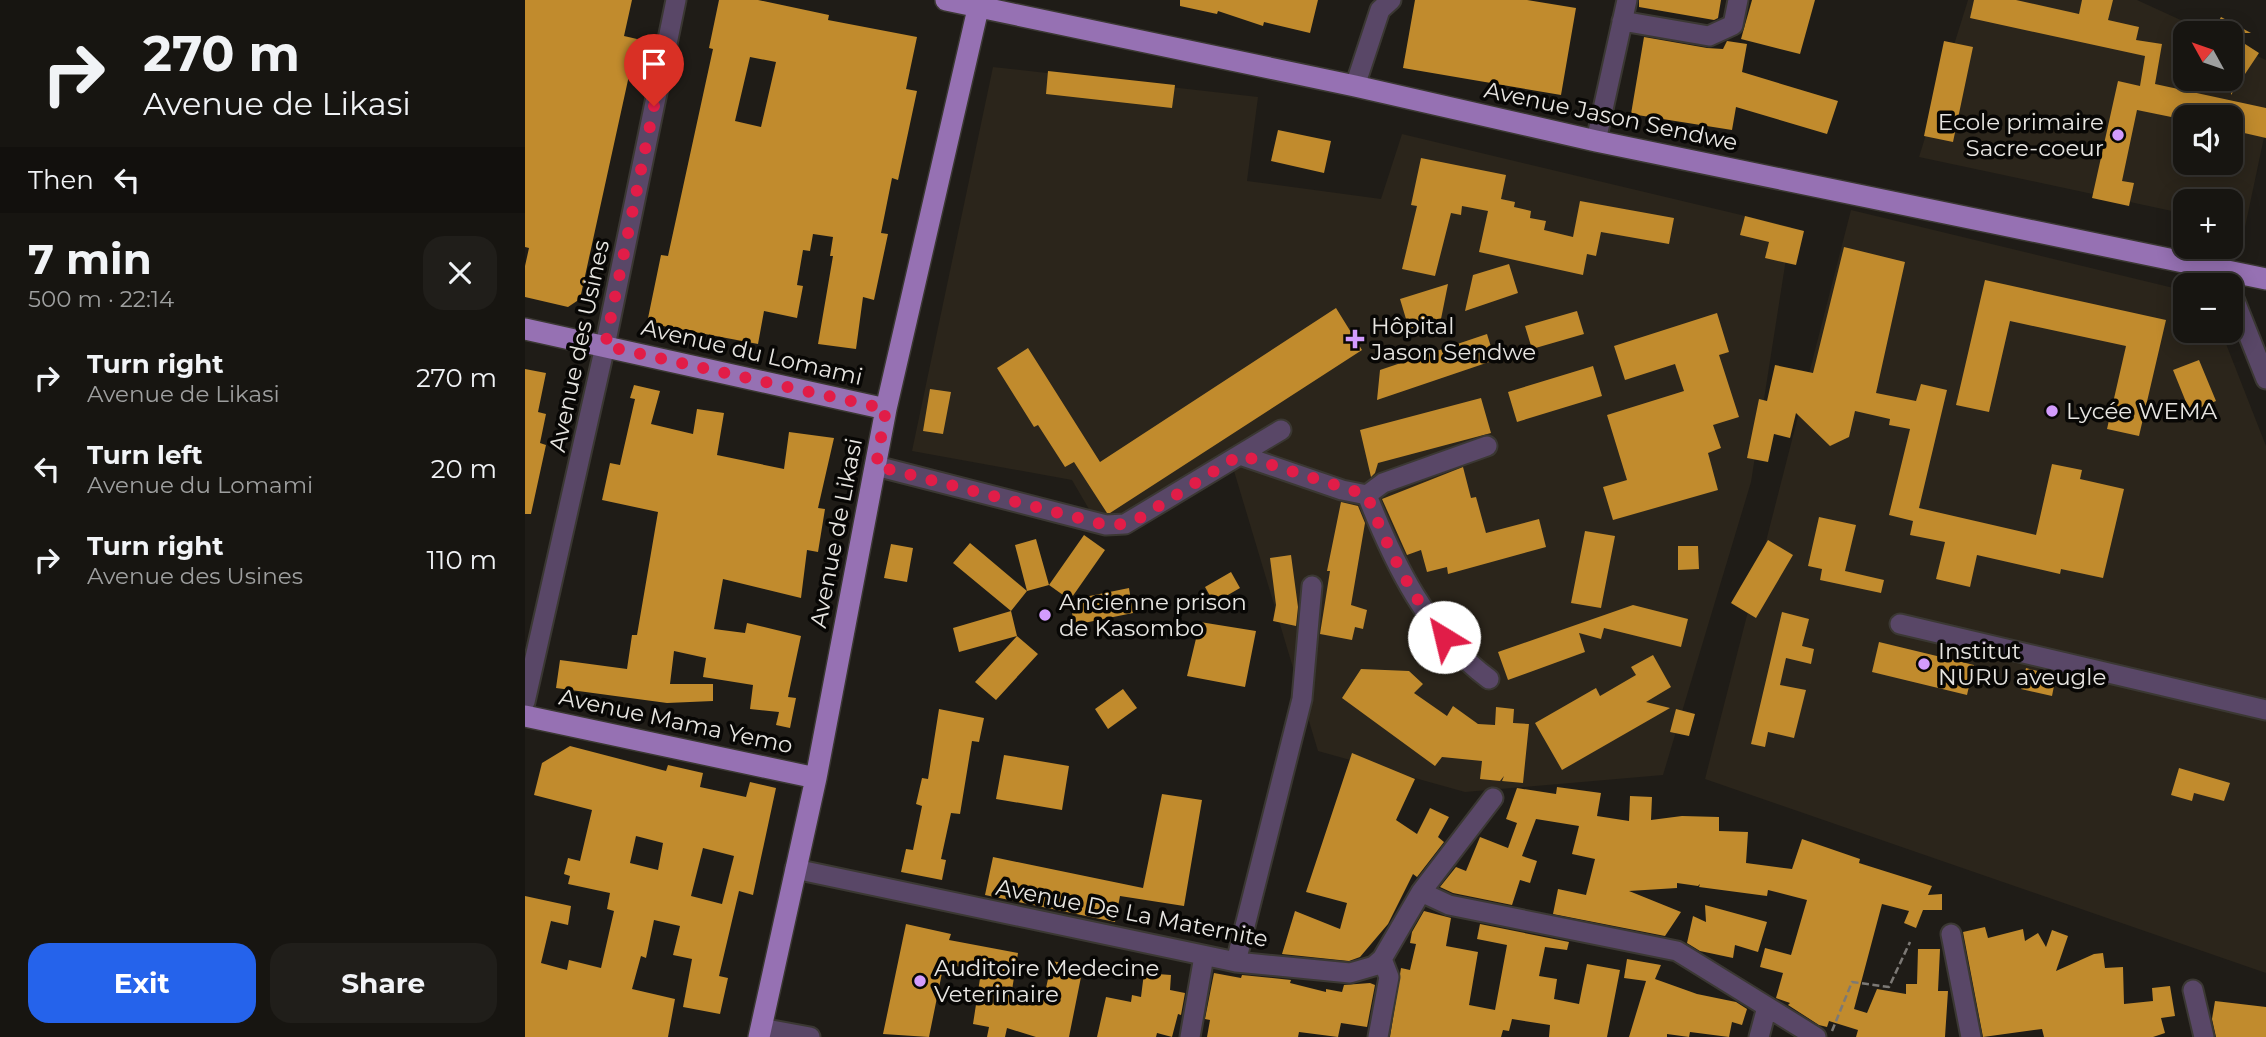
<!DOCTYPE html>
<meta charset="utf-8">
<style>
:root{--surface:#171511;--page:#201e1a;--text:#f1f3f6;--muted:#9e9f9f;--line:#363431;--accent:#2563eb}
body{margin:0;font-family:Montserrat,sans-serif;background:var(--page);color:var(--text);height:100vh;display:flex;flex-direction:column;font-size:26px;white-space:nowrap}
*{box-sizing:border-box;margin:0}
p{font-size:23px;color:var(--muted)}
.icon{flex:none;width:38px;height:38px;fill:none;stroke:currentColor;stroke-width:2;stroke-linecap:round;stroke-linejoin:round}
.map{position:relative;flex:1;overflow:hidden}
.panel{display:flex;flex-direction:column;background:var(--surface);width:525px}
.panel>*{flex:none}
.guide{background:#171511;color:var(--text);overflow:hidden}
.needle{width:46px;rotate:310deg}
.fabs{position:absolute;left:1648px;top:21px;display:grid;gap:14px}
.fabs a{display:grid;place-items:center;width:70px;height:70px;border-radius:14px;background:var(--surface);box-shadow:0 4px 18px #0003,0 0 0 2px var(--line);font-size:35px}
.pin{position:absolute;display:grid;place-items:center;width:60px;height:60px;color:#fff;margin:-72px -30px;border-radius:50% 50% 50% 0;rotate:-45deg;box-shadow:0 0 7px #0007}
.pin .icon{rotate:45deg}
.me{position:absolute;width:77px;margin:-38px;rotate:324deg;stroke-linejoin:round;filter:drop-shadow(0 0 5px #0008)}
.turn{display:flex;align-items:center;gap:24px;height:147px;padding:0 28px;font-size:32px}
.turn .icon{width:91px;height:91px;stroke-width:2.5}
.turn b{display:block;font-size:49px;line-height:60px}
.then{display:flex;align-items:center;height:66px;padding:0 28px;background:#0003;gap:14px;font-size:26px}
.round{display:grid;place-items:center;flex:none;width:74px;height:74px;border-radius:21px;background:var(--page)}
.head{display:flex;align-items:center;justify-content:space-between;height:119px;padding:0 28px}
h1{font-size:42px;font-weight:700;line-height:52px}
.action{display:flex;gap:14px;margin-top:auto;padding:14px 28px}
.action a{flex:1;height:80px;border-radius:21px;background:var(--accent);color:#fff;font-size:28px;font-weight:700;line-height:80px;text-align:center}
.action a+a{background:var(--page);color:var(--text)}
ul{padding:0;list-style:none}
li{display:flex;align-items:center;gap:21px;height:91px;padding:0 28px}
li div{flex:1}
li b{display:block;font-size:26px}
li em{font-style:normal}
main{display:flex;flex:1;min-height:0}
.map>svg:first-child{display:block}
.built{fill:#2b251b;fill-rule:evenodd}
.building{fill:#c18b2d;fill-rule:evenodd}
.lines{fill:none;stroke-linecap:round;stroke-linejoin:round}
.minor-casing{stroke:#3b3833;stroke-width:23}
.major-casing{stroke:#3b3833;stroke-width:24}
.path{stroke:#7c7975;stroke-width:2.5;stroke-dasharray:7 3.5;stroke-linecap:butt}
.minor{stroke:#594767;stroke-width:19}
.major{stroke:#9671b3;stroke-width:21}
.route{stroke:#e11d48;stroke-width:12;stroke-dasharray:0 21.6}
.poi-dot{fill:#d39cfd;stroke:#080705;stroke-width:2.5}
.labels{text-anchor:middle;stroke-width:7;stroke-linejoin:round;paint-order:stroke}
.street-label{font-size:23px;fill:#e7e5e1;stroke:#080705}
.poi-label{font-size:23px;fill:#e7e5e1;stroke:#080705;text-anchor:start}
</style>
<main>
<section class="panel">
<div class="guide">
<div class="turn"><svg class="icon" aria-label="right" viewBox="0 0 24 24"><path d="M7 20v-9h11M14 6l5 5-5 5"/></svg><div><b>270 m</b>Avenue de Likasi</div></div>
<div class="then">Then<svg class="icon" aria-label="left" viewBox="0 0 24 24"><path d="M17 20v-9H6M10 6l-5 5 5 5"/></svg></div>
</div>
<div class="head"><div><h1>7 min</h1><p>500 m · 22:14</p></div><a class="round"><svg class="icon" aria-label="close" viewBox="0 0 24 24"><path d="M6 6l12 12M18 6L6 18"/></svg></a></div>
<ul>
<li><svg class="icon" aria-label="right" viewBox="0 0 24 24"><path d="M7 20v-9h11M14 6l5 5-5 5"/></svg><div><b>Turn right</b><p>Avenue de Likasi</p></div><em>270 m</em></li>
<li><svg class="icon" aria-label="left" viewBox="0 0 24 24"><path d="M17 20v-9H6M10 6l-5 5 5 5"/></svg><div><b>Turn left</b><p>Avenue du Lomami</p></div><em>20 m</em></li>
<li><svg class="icon" aria-label="right" viewBox="0 0 24 24"><path d="M7 20v-9h11M14 6l5 5-5 5"/></svg><div><b>Turn right</b><p>Avenue des Usines</p></div><em>110 m</em></li>
</ul>
<div class="action"><a>Exit</a><a>Share</a></div>
</section>
<div class="map">
<svg width="1741" height="1037" viewBox="0 0 1741 1037">
<rect width="100%" height="100%" fill="#1f1c17"/>
<path class="built" d="M1443,0H1612L1684,33H1661V79H1706V44L1741,60V128L1720,227L1706,224V201H1661V214L1394,157ZM1661,117H1706V163H1661Z
M468,67L733,97L722,181L856,199L877,134L1266,227L1226,482L1138,775L940,792L793,751L706,461L575,528L547,480L387,451Z
M1326,210L1661,291V331H1696L1741,446V973L1180,779Z"/>
<path class="building" d="M0,0H107L99,36L112,39L55,299L43,307L0,297V266L4,248L0,247Z
M194,0H233L304,15L303,20L392,37L381,89L392,91L373,180L367,178L356,233L363,234L349,300L338,297L331,349L293,344L308,256H305L308,237L288,234L285,251L278,250L272,285L278,286L272,318L239,311L233,344L122,323L136,255L143,256L188,49L184,48ZM225,57L251,62L236,127L210,121Z
M655,0H793L785,33L739,22L738,26L693,11L692,14L655,6Z
M890,0H1002L1051,8L1036,95L878,68Z
M1114,0H1196L1193,18L1189,20L1114,7Z
M1227,0H1290L1275,54L1216,39Z
M1449,0H1491L1554,14L1557,0H1588L1583,20L1614,27L1611,40L1637,44L1630,84L1741,108V138L1706,130V117H1661V120L1612,110L1597,181L1609,183L1604,206L1567,198L1593,81L1615,86L1620,56L1445,18Z
M1696,17L1726,33H1687Z
M1706,35L1734,53L1706,95Z
M1119,37L1182,48L1198,49L1202,41L1222,44L1217,72L1313,101L1302,134L1211,107L1207,130L1106,114Z
M1419,41L1448,47L1428,142L1399,136Z
M523,71L650,85L647,108L521,94Z
M753,130L806,141L799,173L746,161Z
M896,158L981,175L976,199L990,202L989,207L1006,211L1005,218L1021,221L1019,230L1048,237L1055,201L1149,218L1144,244L1076,232L1071,256L1062,254L1058,275L954,252L963,211L937,206L936,215L926,213L910,276L877,269L892,206L886,205Z
M1220,216L1279,231L1271,265L1240,258L1244,242L1215,235Z
M1319,247L1380,262L1351,393L1391,401L1396,384L1422,390L1394,508L1511,535L1527,464L1557,470L1555,479L1599,489L1578,578L1536,569L1535,574L1452,555L1445,587L1411,579L1420,542L1385,535L1388,521L1364,515L1385,429L1364,425L1365,419L1330,411L1324,437L1305,446L1271,413L1265,438L1249,434L1243,462L1222,458L1234,399L1242,401L1250,365L1288,373Z
M984,264L993,293L940,311L948,275Z
M1460,280L1641,320L1614,436L1582,429L1601,346L1485,321L1464,412L1431,405Z
M923,284L916,319L884,329L875,299Z
M811,308L837,350L585,513H582L549,462L540,467L513,425L509,427L472,368L503,348L575,462Z
M1052,311L1059,334L1007,349L1000,326Z
M1192,313L1204,352L1194,355L1214,417L1188,425L1196,448L1183,453L1193,490L1088,520L1078,487L1102,480L1082,415L1159,391L1150,364L1100,380L1089,346Z
M962,334L970,360L852,400L855,370Z
M1674,360L1691,401L1665,412L1648,370Z
M1068,366L1077,396L992,422L983,392Z
M0,369L21,373L13,412L21,414L15,443L21,445L6,514H0Z
M109,385L135,391L126,424L168,434L172,409L199,413L192,455L259,469L264,432L309,438L293,508L300,509L293,552L282,550L276,598L198,579L189,629L220,633L222,623L276,636L263,697L271,698L265,728L251,725L254,712L225,709L228,685L178,677L181,658L149,651L145,684H188V701L142,703L31,688L35,660L102,669L107,635H112L133,512L77,500L85,463L95,465L110,399L105,398Z
M405,389L426,392L418,434L398,431Z
M956,398L966,433L853,463L850,473L846,477L835,430Z
M938,467L946,498L951,497L961,533L1014,519L1021,547L923,574L922,567L902,572L896,550L882,555L857,499Z
M816,502L833,506L840,523L826,605L842,610L838,629L830,627L827,640L795,634L805,571H802Z
M1294,517L1331,525L1320,571L1359,580L1356,593L1295,580L1297,569L1283,566Z
M1060,531L1090,536L1076,608L1046,603Z
M559,535L580,550L545,600L524,585Z
M511,539L524,585L502,591L490,545Z
M1243,540L1268,555L1231,618L1206,603Z
M445,543L502,591L486,611L428,563Z
M366,544L388,548L382,582L359,578Z
M1153,546H1173L1174,569L1153,570Z
M766,555L773,607L771,626L748,621L751,605L745,558Z
M706,572L715,588L689,603L680,587Z
M604,588L608,613L549,625L545,600Z
M1108,605L1163,619L1156,647L1079,628L1076,639L1054,633L1060,652L983,680L973,652Z
M486,611L492,636L434,652L428,628Z
M1257,612L1284,619L1277,646L1289,649L1286,664L1261,658L1255,685L1281,690L1269,738L1243,732L1240,747L1226,744Z
M675,622L731,631L720,687L662,676Z
M492,636L513,654L471,700L450,682Z
M1354,642L1449,665L1442,695L1347,672Z
M1128,655L1146,687L1121,702L1145,708L1037,770L1010,723L1071,688L1075,696L1111,675L1106,667Z
M1501,668L1531,676L1527,696L1496,689Z
M836,669L884,671L898,684L889,693L922,716L928,706L953,724L970,725L971,707L989,709L988,723L1004,724L998,783L977,781L979,776L975,781L955,779L957,761L917,757L910,766L817,698Z
M598,689L612,708L583,729L570,709Z
M414,709L459,718L454,742L447,741L435,814L426,813L416,859L421,860L417,880L376,872L381,849L388,850L397,806L391,804L397,778L403,779Z
M1151,709L1170,714L1164,736L1145,732Z
M45,746L141,771L143,765L178,773L175,787L221,797L225,782L251,788L228,895L214,891L194,976L203,978L195,1014L158,1007L167,959L148,955L155,926L129,920L121,958L116,956L107,989L150,999L143,1037H0V896L46,906L43,925L26,921L16,963L42,970L44,960L76,968L89,911L82,909L85,893L43,884L45,876L39,874L43,858L55,861L67,810L9,795L17,763ZM111,836L138,843L133,870L105,863ZM178,848L209,856L197,904L166,896Z
M827,753L890,779L871,820L892,834L905,808L924,817L913,837L919,842L892,877L888,874L863,924L835,957L824,961L757,954L770,911L815,929L822,903L781,892Z
M479,755L544,766L537,810L471,799Z
M1654,768L1705,783L1699,801L1669,793L1667,801L1646,795Z
M1032,787L1076,793L1072,816L1104,821L1105,796L1127,797L1126,820L1157,816L1194,817V831L1223,832L1221,863L1267,869L1277,839L1335,859L1334,863L1407,886L1403,895L1417,894V910H1398L1391,928L1379,923L1384,911L1357,904L1329,1009L1342,1013L1352,989L1381,994V984H1392L1393,949H1415L1413,991H1423L1420,1037H1331L1333,1030L1304,1021L1302,1027L1294,1025L1263,1005L1265,1003L1251,998L1258,973L1235,967L1240,948L1266,955L1282,900L1243,890L1242,896L1174,887L1175,884L1173,886L1152,883V888L1104,891L1156,912L1140,936L1028,914L1033,889L1061,895L1070,859L1047,854L1054,826L1011,819L997,856L1012,861L1005,883L995,880L987,905L928,893L915,887L931,867L941,871L955,837L983,848L992,823L981,819L992,788L1031,794Z
M637,794L677,800L659,906L595,896L590,922L460,895L468,857L618,888Z
M1180,905L1242,922L1233,952L1210,945L1208,958L1175,951L1162,943L1168,916L1181,922Z
M899,911L926,918L921,946L953,952L944,1005L970,1010L982,945L952,939L955,924L1044,942L1042,950L1020,947L1014,976L1032,979L1029,999L1054,1004L1062,964L1095,970L1082,1037H1024L1025,1025L987,1019L984,1031L978,1030L976,1037H865L876,968L885,970L891,944L885,943L887,932Z
M381,924L426,934L424,940L493,953L487,990L519,997L527,961L558,967L544,1037H511L482,1028L480,1037H462L464,1027L448,1024L456,972L419,963L404,1037L358,1034Z
M1460,927L1463,938L1498,929L1500,941L1513,933L1521,947L1527,930L1543,936L1531,971L1569,954L1578,953L1580,968L1598,967L1599,1004L1628,1001L1627,988L1645,986L1650,1016L1636,1018L1640,1033L1628,1037H1519L1517,1029L1458,1037L1438,932Z
M1102,959L1136,965L1130,979L1172,994L1211,1002L1222,1009L1217,1025L1207,1022L1204,1037L1165,1032L1164,1037L1142,1034V1037H1104L1121,981L1099,978Z
M619,973L646,975L645,990L660,993L656,1015L653,1014L647,1037L632,1033L631,1037H572L581,997L606,1002L607,995L616,997Z
M689,973L716,978L717,975L766,980L765,983L801,992V989L817,992L819,985L845,983L850,985L842,1027L816,1023L813,1037L774,1032L773,1037H682L685,1020L680,1019Z
M1690,1001L1741,1007V1037H1691L1687,1019Z"/>
<g class="lines">
<defs>
<path id="minor" d="M1097,21L1184,36L1208,25L1213,0
M830,86L855,10L866,0
M1071,141L1102,0
M1706,291L1741,379
M715,455L817,490L842,495L858,483L962,446
M351,466L581,525L600,524L756,430
M842,495C869,564 903,634 964,679
M1375,624L1741,710
M0,702L80,346L151,0
M270,869L711,962L825,973L849,966L857,959L896,892L968,798
M896,892L924,905L1152,951L1291,1037
M1426,934L1446,1037
M711,962L777,699L787,586
M1668,990L1679,1037
M236,1028L285,1037
M665,1037L679,956
M853,1037L864,977L857,959
M1234,1037L1242,1007"/>
<path id="major" d="M421,0L830,86L1071,141L1741,279
M0,329L361,409
M0,716L291,778
M234,1037L291,778L361,409L455,0"/>
</defs>
<use href="#minor" class="minor-casing"/>
<use href="#major" class="major-casing"/>
<path class="path" d="M1307,1031L1327,982L1364,987L1385,942"/>
<use href="#minor" class="minor"/>
<use href="#major" class="major"/>
</g>
<g class="lines">
<path class="route" d="M129,106L80,346L361,409L351,466L581,525L600,524L613,519L715,455L842,495C861,545 885,594 919,637"/>
</g>
<g class="poi-dot">
<circle cx="1593" cy="135" r="7"/>
<path d="M826.5 328.5h7v7h7v7h-7v7h-7v-7h-7v-7h7z"/>
<circle cx="1527" cy="411" r="7"/>
<circle cx="520" cy="615" r="7"/>
<circle cx="1399" cy="664" r="7"/>
<circle cx="395" cy="981" r="7"/>
</g>
<g class="labels">
<g class="street-label">
<text transform="translate(1086 116) rotate(12)" y="8">Avenue Jason Sendwe</text>
<text transform="translate(54 346) rotate(-78)" y="8">Avenue des Usines</text>
<text transform="translate(227 352) rotate(13)" y="8">Avenue du Lomami</text>
<text transform="translate(311 533) rotate(-79)" y="8">Avenue de Likasi</text>
<text transform="translate(151 721) rotate(12)" y="8">Avenue Mama Yemo</text>
<text transform="translate(607 913) rotate(11)" y="8">Avenue De La Maternite</text>
</g>
<g class="poi-label">
<text x="1579" y="130" text-anchor="end">Ecole primaire<tspan x="1579" dy="26">Sacre-coeur</tspan></text>
<text x="846" y="334">Hôpital<tspan x="846" dy="26">Jason Sendwe</tspan></text>
<text x="1541" y="419">Lycée WEMA</text>
<text x="534" y="610">Ancienne prison<tspan x="534" dy="26">de Kasombo</tspan></text>
<text x="1413" y="659">Institut<tspan x="1413" dy="26">NURU aveugle</tspan></text>
<text x="409" y="976">Auditoire Medecine<tspan x="409" dy="26">Veterinaire</tspan></text>
</g>
</g>
</svg>
<div class="fabs">
<a><svg class="needle" viewBox="-14 -14 28 28"><path d="M0-13l5 13h-10z" fill="#e53935"/><path d="M0 13l5-13h-10z" fill="#9e9f9f"/></svg></a>
<a><svg class="icon" aria-label="sound" viewBox="0 0 24 24"><path d="M4 9h4l5-4v14l-5-4H4zM17 9q2 3 0 6"/></svg></a>
<a>+</a>
<a>−</a>
</div>
<div class="pin" style="left:129px;top:106px;background:#d93025"><svg class="icon" aria-label="arrive" viewBox="0 0 24 24"><path d="M6 21V4h12l-3 4 3 4H6"/></svg></div>
<svg class="me" style="left:919px;top:637px" viewBox="-20 -20 40 40"><circle r="19" fill="#fff"/><path d="M0-13L10 11 0 6-10 11z" fill="#e11d48"/></svg>
</div>
</main>
